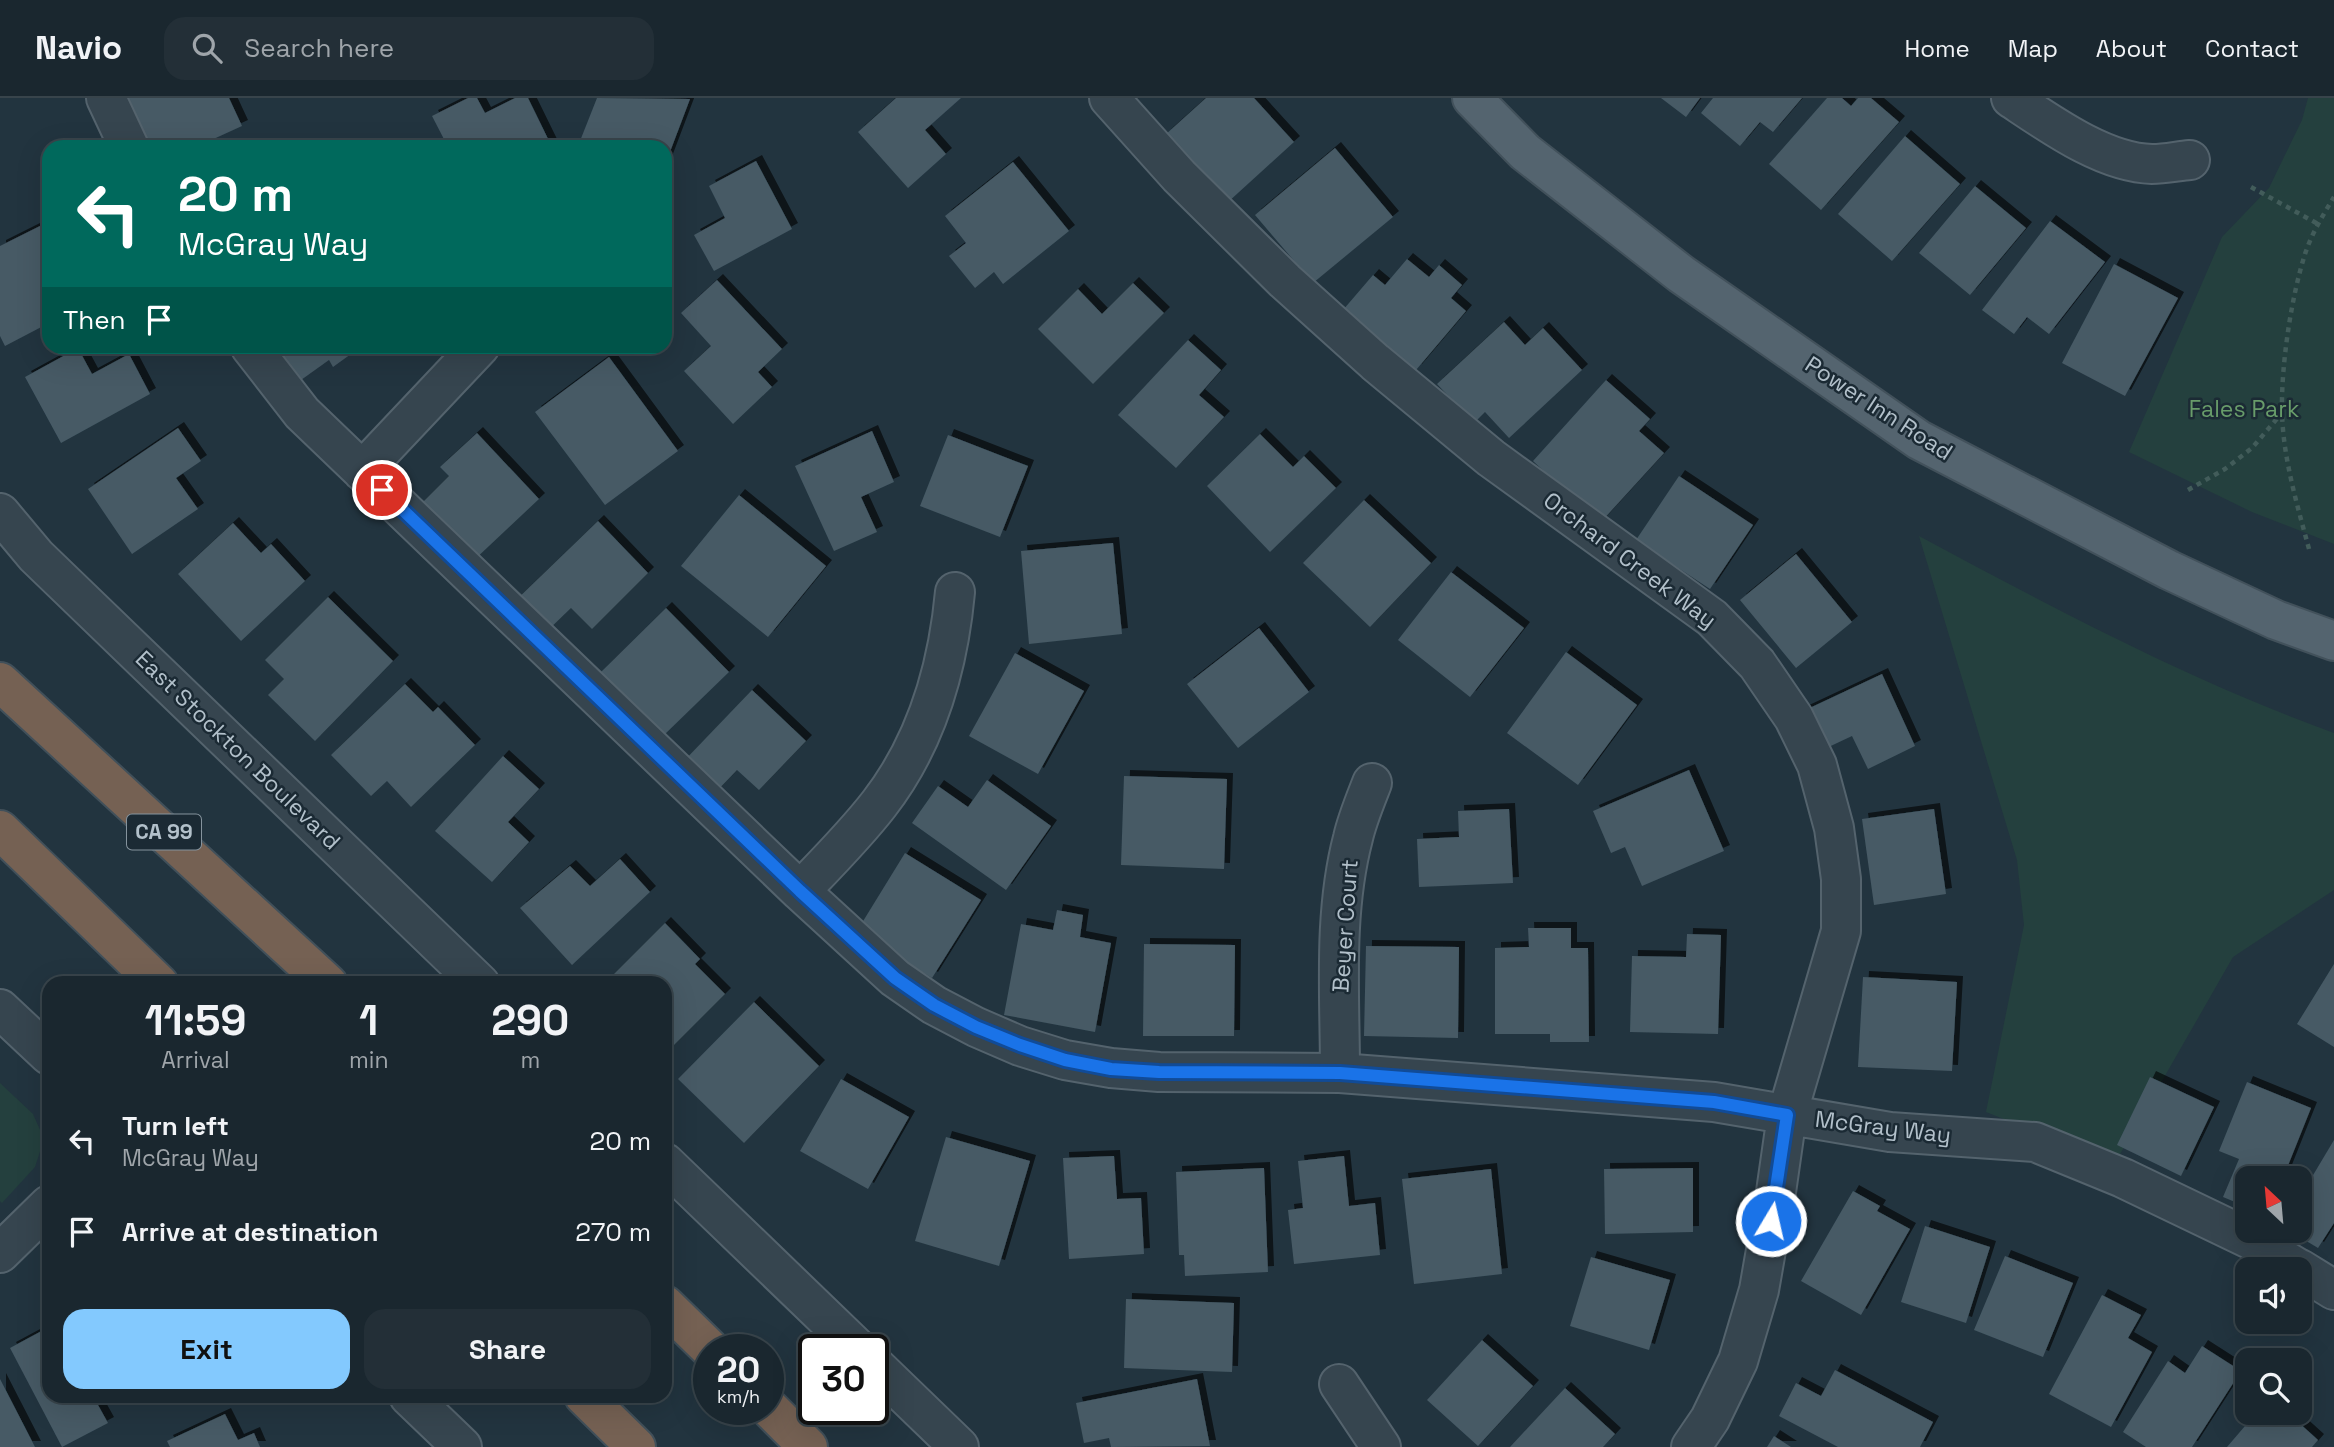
<!DOCTYPE html>
<style>
:root{--surface:#1a272f;--page:#232f37;--text:#f1f3f6;--muted:#9fa5aa;--line:#38444b;--accent:#83c9fe}
body{margin:0;font-family:"Space Grotesk",sans-serif;background:var(--page);color:var(--text);height:100vh;display:flex;flex-direction:column;font-size:26px;white-space:nowrap}
*{box-sizing:border-box;margin:0}
p{font-size:23px;color:var(--muted)}
.icon{flex:none;width:38px;height:38px;fill:none;stroke:currentColor;stroke-width:2;stroke-linecap:round;stroke-linejoin:round}
.map{position:relative;flex:1;overflow:hidden}
.sheet{position:absolute;left:42px;top:878px;width:630px;height:427px;display:flex;flex-direction:column;background:var(--surface);border-radius:21px;box-shadow:0 7px 28px #0002,0 0 0 2px var(--line)}
.sheet>*{flex:none}
.banner{position:absolute;left:42px;top:42px;width:630px;height:214px;border-radius:21px;box-shadow:0 7px 28px #0002,0 0 0 2px var(--line);background:#00695c;color:#fff;overflow:hidden}
.needle{width:46px;rotate:334deg}
.fabs{position:absolute;left:2235px;top:1068px;display:grid;gap:14px}
.fabs a{display:grid;place-items:center;width:77px;height:77px;border-radius:14px;background:var(--surface);box-shadow:0 7px 28px #0002,0 0 0 2px var(--line);font-size:35px}
.speed{position:absolute;left:693px;top:1236px;display:flex;gap:14px;font-size:35px;font-weight:700;text-align:center}
.speed>*{display:grid;place-content:center;width:91px;height:91px;border-radius:50%;background:var(--surface);box-shadow:0 7px 28px #0002,0 0 0 2px var(--line);line-height:1}
.speed small{font-size:18px;font-weight:400}
.speed .limit{border:4px solid #111;border-radius:10px;background:#fff;color:#111}
.pin{position:absolute;display:grid;place-items:center;width:60px;height:60px;color:#fff;margin:-30px;border:4px solid #fff;border-radius:50%;box-shadow:0 2px 7px #0007}
.me{position:absolute;width:77px;margin:-38px;rotate:9deg;stroke-linejoin:round;filter:drop-shadow(0 0 5px #0008)}
.turn{display:flex;align-items:center;gap:24px;height:147px;padding:0 21px;font-size:32px}
.turn .icon{width:91px;height:91px;stroke-width:2.5}
.turn b{display:block;font-size:49px;line-height:60px}
.then{display:flex;align-items:center;height:66px;padding:0 21px;background:#0003;gap:14px;font-size:26px}
.eta{display:flex;justify-content:space-evenly;align-items:center;height:119px;text-align:center}
.eta b{font-size:42px;font-weight:700;line-height:49px}
.cta{display:flex;gap:14px;margin-top:auto;padding:14px 21px}
.cta a{flex:1;height:80px;border-radius:21px;background:var(--accent);color:#111;font-size:28px;font-weight:700;line-height:80px;text-align:center}
.cta a+a{background:var(--page);color:var(--text)}
ul{padding:0;list-style:none}
li{display:flex;align-items:center;gap:21px;height:91px;padding:0 21px}
li div{flex:1}
li b{display:block;font-size:26px}
li em{font-style:normal}
header{display:flex;align-items:center;gap:42px;box-sizing:border-box;height:98px;padding:0 35px;background:var(--surface);border-bottom:2px solid var(--line)}
header strong{font-size:33px}
nav{display:flex;gap:38px;margin-inline-start:auto;font-size:24px}
.search{width:490px;height:63px;background:var(--page);display:flex;align-items:center;gap:18px;box-sizing:border-box;padding:0 24px;border-radius:21px;color:var(--muted);font-size:26px}
.map>svg:first-child{display:block}
.green{fill:#24403e}
.building{fill:#465a65;filter:url(#shadow)}
.lines{fill:none;stroke-linecap:round;stroke-linejoin:round}
.minor-casing{stroke:#54636d;stroke-width:42}
.major-casing{stroke:#42515b;stroke-width:42}
.highway-casing{stroke:#41505a;stroke-width:42}
.path{stroke:#425c5a;stroke-width:4.5;stroke-dasharray:5 5;stroke-linecap:butt}
.minor{stroke:#36454f;stroke-width:38}
.major{stroke:#54646f;stroke-width:38}
.highway{stroke:#756153;stroke-width:38}
.route-casing{stroke:#114b97;stroke-width:18}
.route{stroke:#1a73e8;stroke-width:12}
.labels{text-anchor:middle;stroke-width:5;stroke-linejoin:round;paint-order:stroke}
.shield{fill:#1b2a34;stroke:#85939d;stroke-width:2}
.shield-label{font-size:21px;font-weight:bold;fill:#b2c0ca}
.street-label{font-size:23px;fill:#b2c0ca;stroke:#1b2a34}
.park-label{font-size:23px;fill:#689c6a;stroke:#1b2a34}
</style>
<header>
<strong>Navio</strong>
<div class="search"><svg class="icon" aria-label="search" viewBox="0 0 24 24"><circle cx="10" cy="10" r="6"/><path d="M15 15l6 6"/></svg>Search here</div>
<nav><a>Home</a><a>Map</a><a>About</a><a>Contact</a></nav>
</header>
<div class="map">
<svg width="2334" height="1349" viewBox="0 0 2334 1349">
<defs>
<filter id="shadow"><feDropShadow dx="6" dy="-6" stdDeviation="0" flood-color="#0009"/></filter>
</defs>
<rect width="100%" height="100%" fill="#22343f"/>
<path class="green" d="M2308,0H2334V446L2252,414L2129,354L2222,139L2269,90L2302,22Z
M1919,438C2053,510 2190,583 2334,635V792L2233,859L2115,1065L1986,1014L2024,827L2017,762Z
M0,985L33,1016L44,1041L35,1069L2,1105L0,1103Z"/>
<path class="building" d="M128,0H229L242,28L196,49H151Z
M468,0H477L485,15L515,0H528L552,49H448L432,18Z
M597,0L690,1L665,67V49H596L580,43Z
M896,0H961L925,32L946,56L908,90L858,34Z
M1206,0H1254L1294,44L1227,105L1165,37Z
M1661,0H1700L1686,19Z
M1713,0H1802L1773,34L1760,24L1740,48L1701,15Z
M1827,0H1842L1851,8L1858,0H1871L1899,24L1821,112L1769,66Z
M1905,38L1960,86L1892,163L1838,116Z
M1335,50L1393,119L1313,185L1255,117Z
M756,63L792,131L714,173L694,137L725,120L709,88Z
M1013,64L1069,133L1003,186L994,174L975,190L949,158L966,145L945,118Z
M1975,88L2026,130L1970,197L1919,155Z
M2050,123L2105,164L2049,236L2027,219L2014,236L1982,212Z
M42,127L49,140V225L5,248L0,238V148Z
M1407,161L1429,179L1439,167L1462,187L1451,200L1466,213L1416,272L1343,212L1373,177L1385,187Z
M2114,166L2178,200L2125,298L2062,265Z
M717,182L782,251L758,274L772,289L733,326L684,273L711,248L681,215Z
M1133,185L1164,215L1093,286L1038,231L1078,191L1102,216Z
M1504,224L1525,247L1543,230L1582,272L1509,340L1485,314L1474,325L1437,286Z
M1188,242L1221,272L1199,297L1224,319L1176,370L1118,317Z
M268,248H362L333,269L329,262L294,287Z
M78,250L92,276L129,256L150,296L61,345L25,279Z
M609,259L678,353L605,407L535,314Z
M1606,282L1650,321L1639,333L1664,355L1600,425L1533,363Z
M178,330L201,363L176,380L198,411L132,456L88,391Z
M872,333L894,384L861,399L877,434L834,453L795,368Z
M477,335L539,401L472,464L419,408L449,378L440,369Z
M1260,336L1293,369L1304,358L1336,390L1270,454L1207,388Z
M948,337L1028,368L1000,439L920,408Z
M1679,378L1753,427L1710,491L1636,442Z
M739,397L826,468L768,539L681,468Z
M1364,402L1431,465L1370,529L1303,465Z
M598,423L648,475L592,531L571,510L543,537L512,506Z
M233,425L261,455L271,446L305,483L241,543L178,476Z
M1113,445L1122,536L1029,546L1021,453Z
M1796,456L1852,524L1796,570L1740,502Z
M1451,474L1524,530L1470,599L1398,542Z
M328,499L393,563L315,643L268,597L284,581L265,562Z
M666,510L729,574L663,638L601,574Z
M1259,530L1309,594L1238,650L1187,586Z
M1566,554L1637,607L1578,687L1507,635Z
M1015,555L1084,593L1038,676L969,638Z
M1882,576L1915,648L1868,671L1852,638L1818,654L1799,615Z
M405,586L433,614L438,609L475,647L411,709L387,683L371,698L331,657Z
M752,592L806,643L759,692L737,672L714,696L682,665Z
M503,658L539,691L508,724L529,744L492,784L435,733Z
M1689,672L1724,753L1642,788L1625,749L1611,755L1593,713Z
M1124,678L1227,681L1224,771L1121,767Z
M987,682L1051,728L1006,792L912,725L938,688L968,709Z
M1509,711L1513,785L1419,789L1417,741L1459,739L1458,713Z
M1934,711L1946,796L1874,807L1862,721Z
M905,755L981,802L932,880L857,833Z
M620,761L650,794L572,867L520,810L570,768L590,788Z
M1057,812L1083,817L1080,839L1111,845L1095,934L1004,917L1021,826L1053,832Z
M665,825L700,861L695,866L725,896L669,952L665,948V886H604Z
M1528,830H1571V850H1588L1589,944H1550V936H1495V850L1529,849Z
M1687,836L1721,837L1718,936L1630,934L1632,858L1686,859Z
M1144,846L1235,847L1234,938H1143Z
M1366,848L1459,849L1458,940L1364,938Z
M2334,866V949L2297,926Z
M1863,879L1957,884L1952,973L1858,969Z
M754,904L819,968L744,1045L678,981Z
M2150,979L2214,1009L2181,1078L2117,1047Z
M841,981L909,1019L868,1091L800,1053Z
M2247,984L2311,1010L2283,1080H2247V1109L2223,1099L2239,1061L2219,1053Z
M946,1039L1030,1063L999,1168L915,1143Z
M2334,1042V1125L2318,1150L2288,1132H2300V1099Z
M1114,1058L1117,1101L1141,1100L1144,1156L1069,1161L1063,1060Z
M1344,1058L1349,1108L1375,1105L1380,1157L1294,1166L1288,1112L1303,1110L1298,1063Z
M1264,1070L1268,1174L1185,1178L1184,1157H1179L1176,1074Z
M1693,1070V1134L1605,1136L1604,1071Z
M1491,1071L1502,1176L1414,1186L1402,1081Z
M1853,1093L1880,1108L1877,1113L1910,1131L1861,1217L1801,1183Z
M1925,1128L1990,1149L1966,1225L1901,1204Z
M2005,1158L2073,1185L2043,1259L1974,1232Z
M1591,1159L1670,1182L1649,1252L1570,1228Z
M2102,1197L2141,1217L2128,1240L2152,1254L2111,1329L2049,1296Z
M1126,1201L1234,1205L1232,1274L1124,1270Z
M49,1229V1298H93L108,1325L62,1349L10,1250Z
M1482,1242L1533,1288L1478,1348L1427,1302Z
M2202,1248L2241,1273L2192,1349H2146L2123,1334L2168,1263L2185,1275Z
M1835,1272L1933,1324L1920,1349H1838L1779,1318L1796,1285L1821,1298Z
M0,1281L35,1349H0Z
M1197,1281L1210,1348L1111,1349L1109,1340L1084,1345L1076,1305Z
M1565,1290L1615,1336L1603,1349H1510Z
M2257,1314H2287L2318,1342L2312,1349H2227Z
M225,1316L238,1342L254,1335L260,1349H170L167,1343Z
M1774,1338L1791,1349H1767Z"/>
<g class="lines">
<defs>
<path id="minor" d="M106,0L129,49
M1109,0L1179,78L1285,183L1375,264L1491,360L1712,520L1757,566L1794,620L1817,667L1834,730L1841,781V833L1787,1017L1775,1101L1759,1192L1738,1263L1710,1321L1691,1349
M2011,0C2050,26 2104,65 2152,66C2165,66 2178,63 2190,62
M250,248L302,315L800,793L895,880L934,907L976,929L1020,948L1065,962L1111,970L1159,974L1340,975L1714,1004L1890,1034L2035,1044L2123,1080L2250,1141L2299,1171
M362,373L480,248
M0,415L36,458L480,886
M800,793C827,765 855,737 879,706C927,644 948,570 955,494
M0,911L49,957
M1340,975C1340,898 1333,816 1353,740C1357,722 1365,703 1372,685
M665,1065L858,1251
M0,1155L49,1107
M2300,1171L2334,1192
M873,1266L959,1349
M1339,1286L1381,1349
M409,1298L462,1349"/>
<path id="major" d="M1472,0L1525,54L1681,176L1919,342L2169,472L2276,522L2334,543"/>
<path id="highway" d="M0,584L328,886
M0,732L159,886
M665,1207L710,1251
M584,1298L636,1349
M768,1309L808,1349"/>
</defs>
<use href="#minor" class="minor-casing"/>
<use href="#major" class="major-casing"/>
<use href="#highway" class="highway-casing"/>
<path class="path" d="M2251,89L2318,126
M2188,392L2225,371L2252,350L2281,316
M2309,451C2297,406 2283,360 2282,314C2281,268 2291,200 2305,156C2312,135 2323,117 2334,99"/>
<use href="#minor" class="minor"/>
<use href="#major" class="major"/>
<use href="#highway" class="highway"/>
</g>
<g class="lines">
<defs>
<path id="route" d="M382,392L800,793L895,880L934,907L976,929L1020,947L1065,962L1111,971L1159,974L1340,975L1714,1004L1787,1017L1771,1123"/>
</defs>
<use href="#route" class="route-casing"/>
<use href="#route" class="route"/>
</g>
<g class="labels">
<rect class="shield" x="127" y="716.5" width="74" height="35" rx="5"/>
<g class="shield-label">
<text x="164" y="741">CA 99</text>
</g>
<g class="street-label">
<text transform="translate(1879 310) rotate(33)" y="8">Power Inn Road</text>
<text transform="translate(1630 462) rotate(37)" y="8">Orchard Creek Way</text>
<text transform="translate(238 652) rotate(44)" y="8">East Stockton Boulevard</text>
<text transform="translate(1345 828) rotate(-86)" y="8">Beyer Court</text>
<text transform="translate(1883 1029) rotate(7)" y="8">McGray Way</text>
</g>
<g class="park-label">
<text x="2244" y="319">Fales Park</text>
</g>
</g>
</svg>
<div class="fabs">
<a><svg class="needle" viewBox="-14 -14 28 28"><path d="M0-13l5 13h-10z" fill="#e53935"/><path d="M0 13l5-13h-10z" fill="#9fa5aa"/></svg></a>
<a><svg class="icon" aria-label="sound" viewBox="0 0 24 24"><path d="M4 9h4l5-4v14l-5-4H4zM17 9q2 3 0 6"/></svg></a>
<a><svg class="icon" aria-label="search" viewBox="0 0 24 24"><circle cx="10" cy="10" r="6"/><path d="M15 15l6 6"/></svg></a>
</div>
<div class="speed"><div>20<small>km/h</small></div><div class="limit">30</div></div>
<div class="pin" style="left:382px;top:392px;background:#d93025"><svg class="icon" aria-label="arrive" viewBox="0 0 24 24"><path d="M6 21V4h12l-3 4 3 4H6"/></svg></div>
<svg class="me" style="left:1771px;top:1123px" viewBox="-20 -20 40 40"><circle r="17" fill="#1a73e8" stroke="#fff" stroke-width="3"/><path d="M0-11L8 9 0 5-8 9z" fill="#fff"/></svg>
<div class="banner">
<div class="turn"><svg class="icon" aria-label="left" viewBox="0 0 24 24"><path d="M17 20v-9H6M10 6l-5 5 5 5"/></svg><div><b>20 m</b>McGray Way</div></div>
<div class="then">Then<svg class="icon" aria-label="arrive" viewBox="0 0 24 24"><path d="M6 21V4h12l-3 4 3 4H6"/></svg></div>
</div>
<section class="sheet">
<div class="eta">
<div><b>11:59</b><p>Arrival</p></div>
<div><b>1</b><p>min</p></div>
<div><b>290</b><p>m</p></div>
</div>
<ul>
<li><svg class="icon" aria-label="left" viewBox="0 0 24 24"><path d="M17 20v-9H6M10 6l-5 5 5 5"/></svg><div><b>Turn left</b><p>McGray Way</p></div><em>20 m</em></li>
<li><svg class="icon" aria-label="arrive" viewBox="0 0 24 24"><path d="M6 21V4h12l-3 4 3 4H6"/></svg><div><b>Arrive at destination</b></div><em>270 m</em></li>
</ul>
<div class="cta"><a>Exit</a><a>Share</a></div>
</section>
</div>
